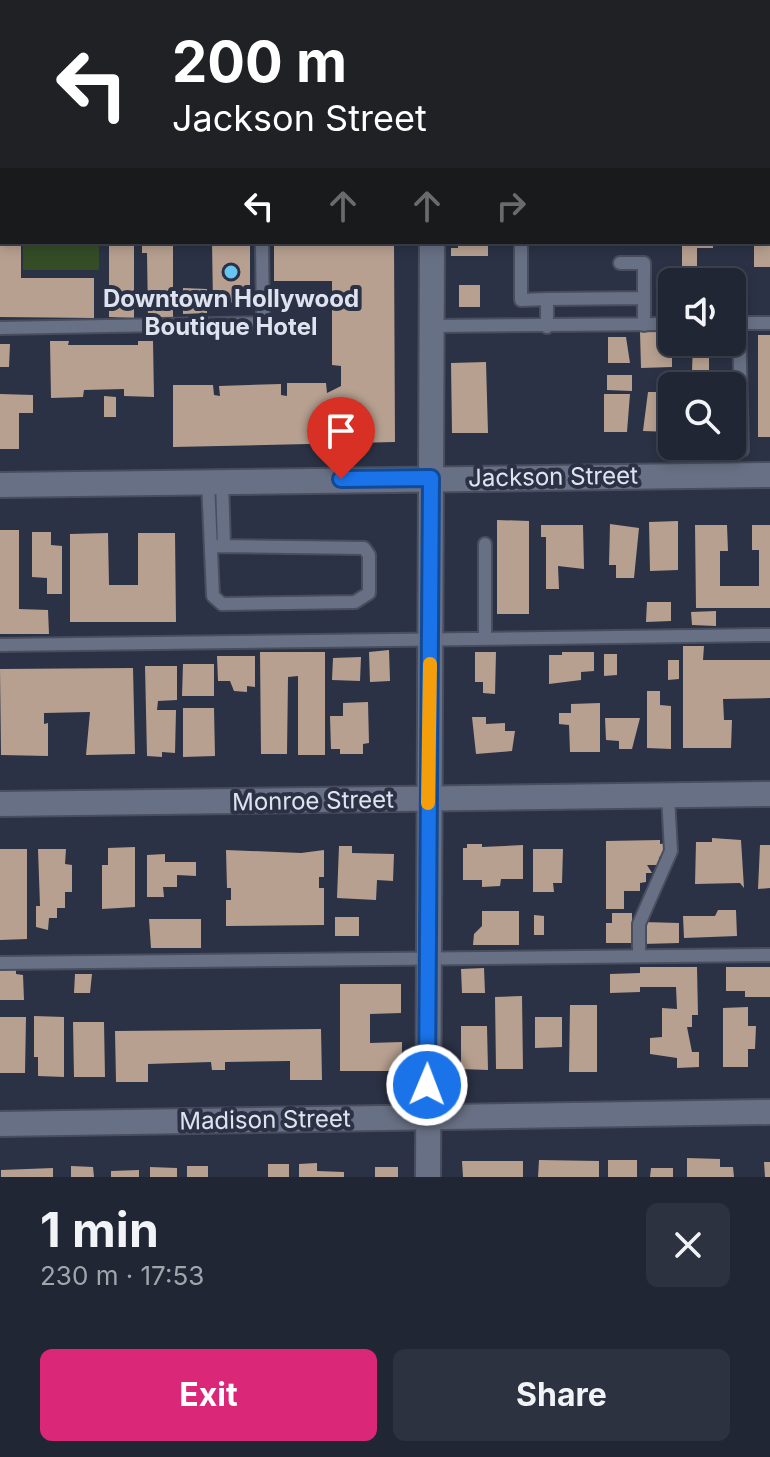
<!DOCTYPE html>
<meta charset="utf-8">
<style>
:root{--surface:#202634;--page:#2d3240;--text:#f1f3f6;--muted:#a2a5ac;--line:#3d434f;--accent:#db2777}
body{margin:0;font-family:Inter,sans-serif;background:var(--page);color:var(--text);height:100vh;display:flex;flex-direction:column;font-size:30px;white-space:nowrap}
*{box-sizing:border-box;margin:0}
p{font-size:26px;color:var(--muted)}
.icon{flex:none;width:44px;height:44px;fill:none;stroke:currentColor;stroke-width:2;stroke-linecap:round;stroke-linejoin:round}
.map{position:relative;height:1177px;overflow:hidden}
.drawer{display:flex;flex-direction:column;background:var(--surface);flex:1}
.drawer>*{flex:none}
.guide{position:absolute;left:0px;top:0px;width:770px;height:244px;box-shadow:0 4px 12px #0003,0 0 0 2px var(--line);background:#202124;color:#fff;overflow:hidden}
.tools{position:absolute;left:658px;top:268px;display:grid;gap:16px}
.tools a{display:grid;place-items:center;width:88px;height:88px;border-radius:12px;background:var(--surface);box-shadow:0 4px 12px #0003,0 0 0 2px var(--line);font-size:40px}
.pin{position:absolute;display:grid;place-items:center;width:68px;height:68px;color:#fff;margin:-82px -34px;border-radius:50% 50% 50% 0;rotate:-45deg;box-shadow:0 0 8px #0007}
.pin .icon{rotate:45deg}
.me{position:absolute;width:88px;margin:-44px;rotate:1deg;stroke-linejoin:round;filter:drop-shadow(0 0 6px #0008)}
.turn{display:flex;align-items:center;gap:28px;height:168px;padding:0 40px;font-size:36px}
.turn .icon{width:104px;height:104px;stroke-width:2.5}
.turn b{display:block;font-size:56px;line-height:68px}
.lanes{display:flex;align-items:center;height:76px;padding:0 40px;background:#0003;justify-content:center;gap:40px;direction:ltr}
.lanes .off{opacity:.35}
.round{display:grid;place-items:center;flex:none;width:84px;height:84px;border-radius:12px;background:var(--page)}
.headline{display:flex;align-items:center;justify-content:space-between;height:136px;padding:0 40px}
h1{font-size:48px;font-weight:700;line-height:60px}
.button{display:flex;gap:16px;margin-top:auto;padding:16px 40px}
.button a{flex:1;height:92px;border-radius:12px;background:var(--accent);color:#fff;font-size:32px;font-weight:700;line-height:92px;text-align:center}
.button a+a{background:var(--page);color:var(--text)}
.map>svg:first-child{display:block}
.green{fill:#344d26}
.building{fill:#b7a090}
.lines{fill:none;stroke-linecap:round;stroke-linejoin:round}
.lane-casing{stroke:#494e5e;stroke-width:16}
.street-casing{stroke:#494e5e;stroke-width:28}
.lane{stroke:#687085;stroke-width:12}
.street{stroke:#687085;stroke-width:24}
.route-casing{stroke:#114b97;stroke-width:20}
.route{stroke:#1a73e8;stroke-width:14}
.slow{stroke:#f59e0b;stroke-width:14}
.poi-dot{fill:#68c4f0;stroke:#2b3245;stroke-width:3}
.labels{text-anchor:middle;stroke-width:8;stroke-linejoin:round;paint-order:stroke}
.poi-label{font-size:24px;font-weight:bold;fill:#dee3ef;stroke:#2b3245}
.street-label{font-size:24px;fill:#dee3ef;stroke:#2b3245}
</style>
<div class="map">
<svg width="770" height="1177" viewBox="0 0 770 1177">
<rect width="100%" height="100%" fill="#2b3245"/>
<path class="green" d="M23,242H99V270H23Z"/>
<path class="building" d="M0,242H21V278H94V318L0,317Z
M109,242H134V318L109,317Z
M142,242H173V318L148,317L147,253H142Z
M212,242H250V302L213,303Z
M274,242H394L395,442L173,447V385H213L214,395L220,396L219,386L281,384V395L287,396V383H326L327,393L341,386V366L332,365V281H274Z
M458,242H488V256H451V248H458Z
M682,242H713V248H697V266H682Z
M754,242H770V267H754Z
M459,285H480V307H459Z
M183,288L207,289V313L183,314Z
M640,332H672V367L641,368Z
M758,335H770V437H758Z
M608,337H626L630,363H608Z
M50,341H69L68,345H138V341H153L154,397L124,396V389L84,390L83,397L51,398Z
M693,342H709V372L692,371Z
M0,344H10L9,367H0Z
M486,362L488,433H452L451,363Z
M607,375H632V391L607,390Z
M713,380L712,386H678V382Z
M648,392H667V419H672V432L643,431Z
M0,394L33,395V413H19V449H0Z
M604,394H630L627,432H604Z
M104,396L116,397V417H104Z
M497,520L529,521V614H497Z
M678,521V570L650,571L649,522Z
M610,524L639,528L634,578H616V565H609Z
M541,525H583L584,569L558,566L559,589H546V537H541Z
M695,525H727L728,551H720V586H759V550H752V525H770V608H696Z
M0,530H19V609L48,610L49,634H0Z
M32,532H51V545L62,546V594H47V578L32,577Z
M108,533L109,585H138V533H175L176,622H70V534Z
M647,602H671V621L646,622Z
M716,611V626L692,625L691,612Z
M683,646H704L703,660H770V698L723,699L724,720H732L731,748H683Z
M389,650L390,681L370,682L369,652Z
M260,652H325V755H298V676L288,677L287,754H261Z
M475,652H496L495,694L483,693V682H475Z
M562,652H594V671L581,672V680L549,684V655H562Z
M604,654H617V675L604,676Z
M217,656H255V687L247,686V692L234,691L230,681H218Z
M361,657L360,681L332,680L333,658Z
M668,660H679V679L668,680Z
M183,664H214V696H182Z
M145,666H177V700L158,701L157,710H176L175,753L162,752V757L147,756Z
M133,668L135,754L86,755L90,712L44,713V724L48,723V756L1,755L0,669Z
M647,691H660V705L671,706V749L647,748Z
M368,702L369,743L363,744V754H340V749H331L330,716H343V703Z
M600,703V752H570L569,725L559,724V713H571V704Z
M183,708H214L215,756L183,757Z
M472,717H486V724L505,723V731H515L512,751L476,754Z
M605,718H640L632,749H619V741L606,740Z
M712,838L741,840L744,888L740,883L695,884L696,842H712Z
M660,840V844L669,843L666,856L659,857V865H647L652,873H646V882L640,883V891H624V909H606V841Z
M467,844H482V847L523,845V879H501L500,886L482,887V880H463V848H467Z
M760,845H770V888L758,889Z
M339,846H352V853L394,854L393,881L377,880L376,900L337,898Z
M135,847V907L102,909V865H108V848Z
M0,849H27V939L0,940Z
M38,849H66L65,864L72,865V892H65V908H57V918H49L48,930L36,927V906H40Z
M533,849H563L562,883H553L554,892H533Z
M226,850L301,853L324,850V877H319V888H324V925L226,926V900H231V888H227Z
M165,854V862H196V876L177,875V887H163L164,897H147V855Z
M718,910H736L737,936L684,938L683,916H715Z
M482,911H519V945H473L474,934L482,926Z
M612,913H632V943H606V923H612Z
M534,915L544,916V935H534Z
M335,917H359V936H335Z
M149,919H201V948H151Z
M643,922L679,923V943L643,944Z
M0,967H16V974L23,975L24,1000H0Z
M640,967H697L698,1015H692V1027H687L692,1052H699V1067L677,1068V1058L650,1054V1038L662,1037V1008L677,1009L676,987H640V992L610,993V974L640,973Z
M726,967H770V997H745V991H726Z
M484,968L485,993H462L461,969Z
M75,974H92L90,993H74Z
M340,984H401V1013L370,1014V1043L402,1042V1071H340Z
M522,996L523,1069H496L495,997Z
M570,1005H597V1072H569Z
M748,1007V1026H756L755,1049H748V1067H723V1008Z
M34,1016L64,1017V1077L38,1076V1057H34Z
M0,1017H26L25,1073H0Z
M535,1017H562V1047L535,1048Z
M73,1022H104L105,1077H74Z
M461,1026H487L488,1070L461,1069Z
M321,1029L322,1080H290V1061L225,1062V1070H212L211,1062L148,1064V1082H116L115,1031Z
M687,1158L720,1159V1167H733L734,1177H687Z
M539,1160L599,1161V1177H538Z
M608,1160H637V1177H608Z
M462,1161H523V1177H463Z
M764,1162H770V1177H765Z
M317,1163V1171L344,1172V1177H299V1164Z
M268,1164H289V1177H268Z
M71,1166L93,1167L94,1177H71Z
M187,1166H208V1177H187Z
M150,1167L177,1168V1177H150Z
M375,1167H398V1177H375Z
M53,1168V1177H1V1170Z
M651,1168H673V1177H650Z
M139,1170V1177H111V1171Z"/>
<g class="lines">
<defs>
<path id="lane" d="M146,0V2
M287,0V2
M768,12H770
M0,23H2
M521,242V300L547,299V327
M620,263H644V298
M547,299L644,298V325
M732,323H770
M739,323L742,450
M431,326L672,324
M0,328L263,323L262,242
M208,481L213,596L222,604L355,602L369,593V555L364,548L211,546
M222,481L224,546
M485,638V544
M0,645L770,635
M639,956V924L671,851L668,796
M0,963L770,955"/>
<path id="street" d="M430,0V2
M768,160H770
M0,171H2
M0,485L770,475
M0,804L770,794
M0,1124L770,1112
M428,1177L432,242"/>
</defs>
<use href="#lane" class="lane-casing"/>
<use href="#street" class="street-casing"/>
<use href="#lane" class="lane"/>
<use href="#street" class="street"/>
</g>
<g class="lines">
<defs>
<path id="route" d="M341,479L431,478L427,1085"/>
</defs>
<use href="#route" class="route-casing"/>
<use href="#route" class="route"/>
<path class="slow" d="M428,803L430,664"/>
</g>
<circle class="poi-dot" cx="231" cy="272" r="8"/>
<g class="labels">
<g class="poi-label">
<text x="231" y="307">Downtown Hollywood<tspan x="231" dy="28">Boutique Hotel</tspan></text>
</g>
<g class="street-label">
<text transform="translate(553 477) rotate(-1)" y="8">Jackson Street</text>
<text transform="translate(313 801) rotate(-1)" y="8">Monroe Street</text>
<text transform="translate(265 1120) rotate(-1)" y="8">Madison Street</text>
</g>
</g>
</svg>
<div class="tools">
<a><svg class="icon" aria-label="sound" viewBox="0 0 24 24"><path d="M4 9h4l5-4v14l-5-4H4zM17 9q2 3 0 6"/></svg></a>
<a><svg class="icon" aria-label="search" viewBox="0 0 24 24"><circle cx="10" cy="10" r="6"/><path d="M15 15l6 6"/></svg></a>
</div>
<div class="pin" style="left:341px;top:479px;background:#d93025"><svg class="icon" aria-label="arrive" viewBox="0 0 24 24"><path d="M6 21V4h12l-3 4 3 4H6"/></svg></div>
<svg class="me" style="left:427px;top:1085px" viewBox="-20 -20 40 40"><circle r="17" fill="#1a73e8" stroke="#fff" stroke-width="3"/><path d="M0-11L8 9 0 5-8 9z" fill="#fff"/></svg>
<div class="guide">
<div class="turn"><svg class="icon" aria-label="left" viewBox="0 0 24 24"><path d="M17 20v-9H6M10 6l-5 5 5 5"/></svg><div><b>200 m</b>Jackson Street</div></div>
<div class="lanes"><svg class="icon" aria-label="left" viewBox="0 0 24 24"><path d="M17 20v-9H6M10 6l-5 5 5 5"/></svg><svg class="icon off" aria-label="ahead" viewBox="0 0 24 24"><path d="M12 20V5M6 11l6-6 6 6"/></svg><svg class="icon off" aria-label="ahead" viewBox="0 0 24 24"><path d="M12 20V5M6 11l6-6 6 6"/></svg><svg class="icon off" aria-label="right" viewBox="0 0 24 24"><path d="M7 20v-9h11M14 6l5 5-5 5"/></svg></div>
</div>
</div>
<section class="drawer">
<div class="headline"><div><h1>1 min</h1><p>230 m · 17:53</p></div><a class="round"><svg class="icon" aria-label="close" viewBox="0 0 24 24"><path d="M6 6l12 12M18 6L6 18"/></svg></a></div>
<div class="button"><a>Exit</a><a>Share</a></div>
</section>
